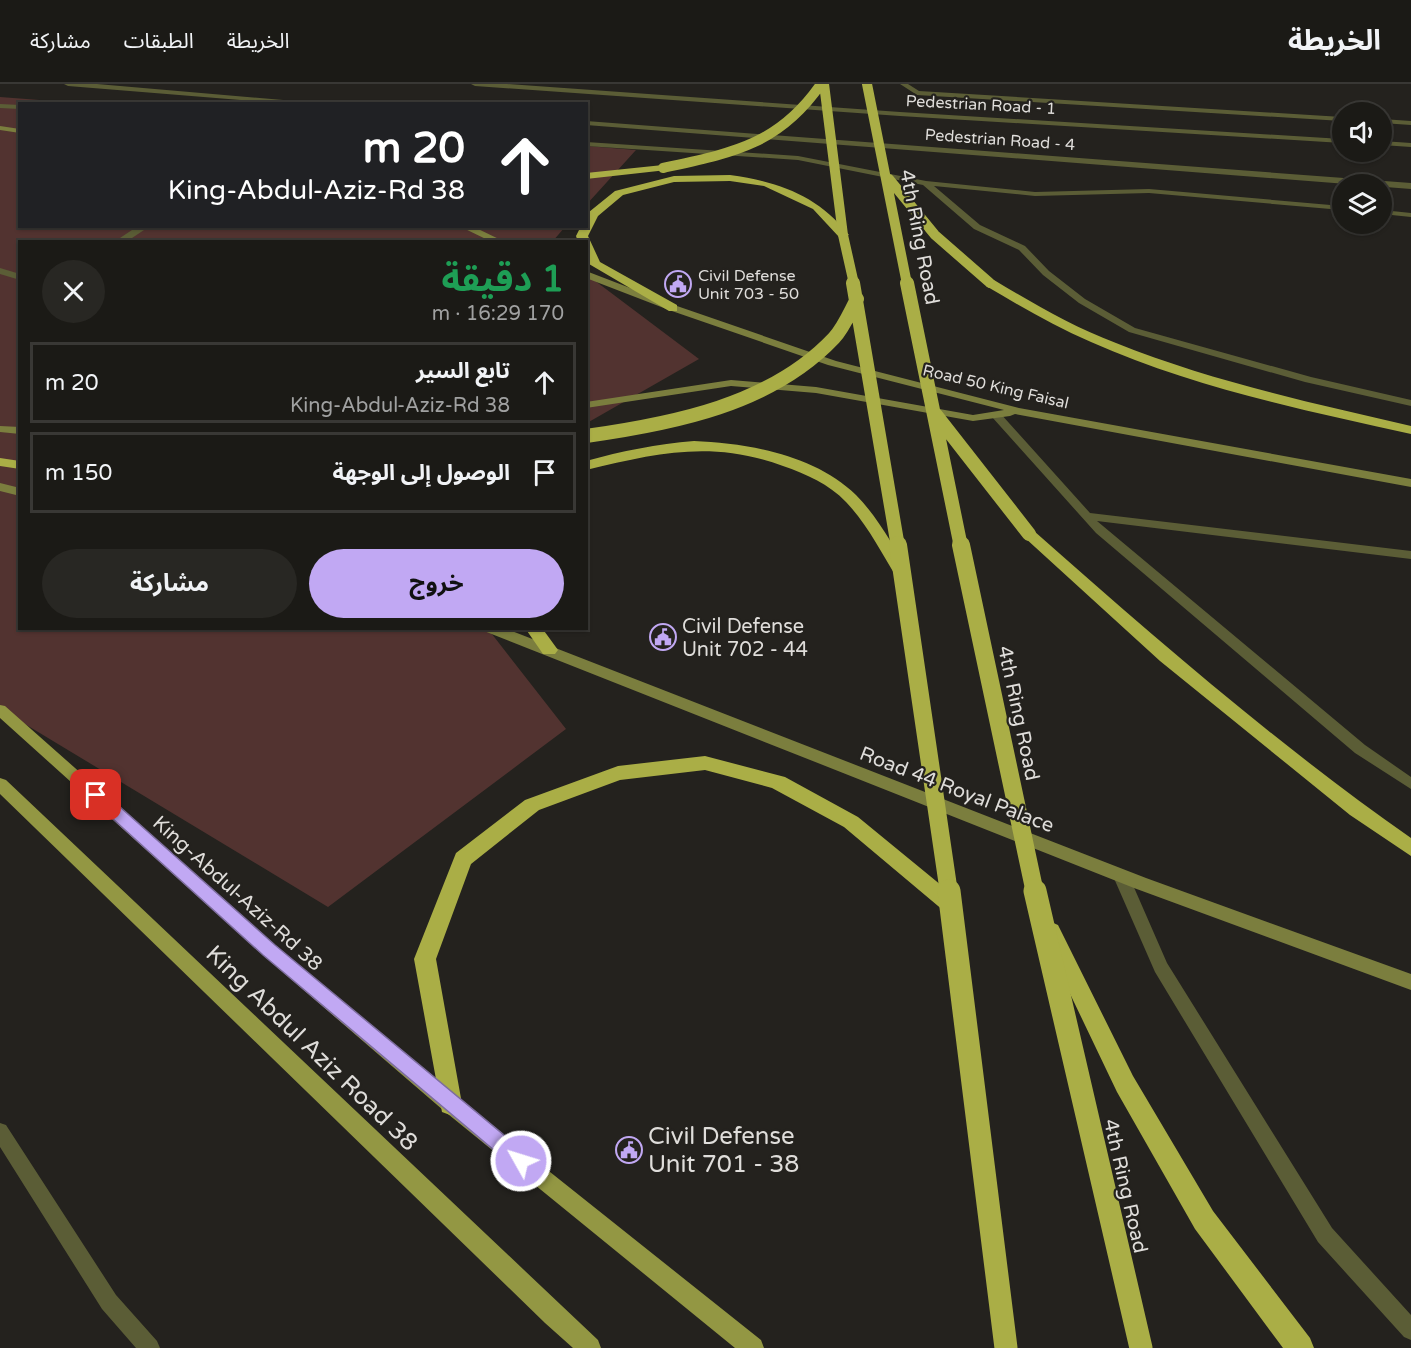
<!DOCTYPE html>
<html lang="ar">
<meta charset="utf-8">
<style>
:root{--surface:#1b1a16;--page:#282723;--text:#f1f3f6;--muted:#a0a1a1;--line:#393835;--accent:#c1a8f3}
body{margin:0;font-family:"Varela Round","Noto Sans Arabic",sans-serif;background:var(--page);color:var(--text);direction:rtl;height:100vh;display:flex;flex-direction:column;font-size:22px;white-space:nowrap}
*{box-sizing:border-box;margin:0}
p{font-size:20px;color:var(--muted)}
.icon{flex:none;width:33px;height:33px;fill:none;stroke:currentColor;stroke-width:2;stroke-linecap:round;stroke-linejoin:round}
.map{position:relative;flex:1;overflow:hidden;direction:ltr}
.details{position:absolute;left:18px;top:156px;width:570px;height:390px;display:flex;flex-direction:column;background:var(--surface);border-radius:0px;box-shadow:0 2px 4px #0004,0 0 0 2px var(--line);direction:rtl}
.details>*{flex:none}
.top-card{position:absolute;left:18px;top:18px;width:570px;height:126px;border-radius:0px;box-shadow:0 2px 4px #0004,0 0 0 2px var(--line);direction:rtl;background:#202124;color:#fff;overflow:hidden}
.buttons{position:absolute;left:1332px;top:18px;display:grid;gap:12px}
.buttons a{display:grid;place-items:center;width:60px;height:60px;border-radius:50%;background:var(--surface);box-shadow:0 2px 4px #0004,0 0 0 2px var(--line);font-size:30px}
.pin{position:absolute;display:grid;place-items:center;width:51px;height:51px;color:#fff;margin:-26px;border-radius:12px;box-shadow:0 3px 9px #0006}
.me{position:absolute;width:66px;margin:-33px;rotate:309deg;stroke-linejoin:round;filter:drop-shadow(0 0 4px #0008)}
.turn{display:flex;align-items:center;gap:21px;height:126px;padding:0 24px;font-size:27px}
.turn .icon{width:78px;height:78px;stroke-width:2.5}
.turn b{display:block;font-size:42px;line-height:51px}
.round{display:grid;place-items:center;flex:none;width:63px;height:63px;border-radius:32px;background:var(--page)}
.head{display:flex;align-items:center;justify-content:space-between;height:102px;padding:0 24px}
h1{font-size:36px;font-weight:700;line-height:45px;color:#1e9e55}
.action{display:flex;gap:12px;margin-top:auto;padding:12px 24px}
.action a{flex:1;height:69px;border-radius:36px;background:var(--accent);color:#111;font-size:24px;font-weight:700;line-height:69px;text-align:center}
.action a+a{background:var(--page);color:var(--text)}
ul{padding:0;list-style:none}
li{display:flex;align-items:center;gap:18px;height:81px;margin:0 12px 9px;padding:0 12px;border:3px solid var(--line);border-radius:0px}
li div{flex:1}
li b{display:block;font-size:22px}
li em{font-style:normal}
header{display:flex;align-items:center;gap:36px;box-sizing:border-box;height:84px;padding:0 30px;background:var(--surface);border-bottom:2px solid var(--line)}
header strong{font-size:28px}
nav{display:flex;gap:33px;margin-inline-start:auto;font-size:21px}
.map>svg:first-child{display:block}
.green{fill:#523330}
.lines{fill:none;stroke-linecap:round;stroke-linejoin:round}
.service{fill:#5b5d36;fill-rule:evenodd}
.pedestrian{fill:#5b5d36;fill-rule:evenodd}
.minor{fill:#5b5d36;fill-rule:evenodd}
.secondary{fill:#7b7e3e;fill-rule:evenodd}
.primary{fill:#939743;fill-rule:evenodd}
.motorway{fill:#aaae46;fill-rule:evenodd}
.motorway-bridge-far3{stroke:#aaae46;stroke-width:10}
.motorway-bridge-far2{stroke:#aaae46;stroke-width:14}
.motorway-bridge-far1{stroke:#aaae46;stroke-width:18}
.motorway-bridge{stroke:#aaae46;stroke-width:23}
.route{fill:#c1a8f3;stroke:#7d6d9e;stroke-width:1.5}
.labels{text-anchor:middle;stroke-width:4.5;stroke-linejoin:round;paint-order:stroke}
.far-street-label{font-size:16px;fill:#dfddda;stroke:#24221e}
.far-poi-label{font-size:16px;fill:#dfddda;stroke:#24221e;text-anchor:start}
.street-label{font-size:20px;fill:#dfddda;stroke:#24221e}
.poi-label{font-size:20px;fill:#dfddda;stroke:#24221e;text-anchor:start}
.near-street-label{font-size:24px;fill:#dfddda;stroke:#24221e}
.near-poi-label{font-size:24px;fill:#dfddda;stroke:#24221e;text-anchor:start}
</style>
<header>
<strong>الخريطة</strong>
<nav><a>الخريطة</a><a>الطبقات</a><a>مشاركة</a></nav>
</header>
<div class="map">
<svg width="1411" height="1264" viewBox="0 0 1411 1264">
<rect width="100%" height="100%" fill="#24221e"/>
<path class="green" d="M0,13L79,19L20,20V142L565,143L552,158H20V544L488,545L566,645L328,823L0,625Z
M587,62L636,66L587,120Z
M586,190L699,275L587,339H586Z"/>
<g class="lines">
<path class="service" d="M900,0H908L919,7L1342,33V37L917,11Z
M0,20L20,21V25L0,24Z
M1382,35L1411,37V41L1382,39Z
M586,58L798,72L926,97L1035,108L1149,105L1342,122V126L1149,109L1035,112L934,102L980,141L1025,162L1049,187L1085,215L1135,244L1311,293L1411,316V322L1305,298L1129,248L1079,219L1043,191L1019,166L974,145L923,101L798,76L586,62Z
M1382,126L1411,129V133L1382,130Z
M996,328L1000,329L1090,429L1411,467V475L1097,437L1365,661L1411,693V705L1355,669L1096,449L992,333V329Z
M1121,786L1126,788L1129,792L1167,879L1332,1144L1411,1231V1256L1404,1253L1318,1158L1155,888L1113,792L1116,788Z
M0,1039L6,1041L116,1211L157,1257L160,1264H136L102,1225L0,1063Z"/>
<path class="pedestrian" d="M64,0H97L330,20H290L68,2Z
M471,0H507L900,28L1342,55V59L900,32L475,2Z
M586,37L1411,99V105L586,41Z
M1382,57L1411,59V63L1382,61Z"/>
<path class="minor" d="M138,142H150L126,158H114Z
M0,184L20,190V196L0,190Z"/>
<path class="secondary" d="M0,42L20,45V49L0,46Z
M459,142H472L505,158H492Z
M586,187L677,222L836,277L1019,324L1411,395V403L1015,330L1010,332L973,337L816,309L731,302L586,324V318L731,296L816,303L973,331L1004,326L828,281L669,226L586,194Z
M0,342L20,343V350L0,348Z
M0,399L20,404V412L0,407Z
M482,544H504L1146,794L1411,890V906L1134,804L484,547Z"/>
<path class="primary" d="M0,621L5,622L275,861L457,1014L761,1256L764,1264H735L443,1026L263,871L0,634Z
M0,694L6,696L598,1256L601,1264H573L545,1239L0,710Z"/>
<path class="motorway" d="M663,81L668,84L667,86L586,95V89Z
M730,91C779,98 817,111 849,151L839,153L813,125L764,102L730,97L674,98L623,111L598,132L588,152L600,178L677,221V227H669L589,180L586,158H578L576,152L581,142H586L589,128L615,107L674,92Z
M986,196H994C1034,220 1073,243 1116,259C1211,297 1311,319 1411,342V350C1303,326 1192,303 1091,258C1054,242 1020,222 986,202Z
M694,357C748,359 815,371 856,411C878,433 894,464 911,490L909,494H897C881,468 867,440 846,418C829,400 806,390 783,382C712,356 657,369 586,386V377C622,367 657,360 694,357Z
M0,374L20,377V385L0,382Z
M1029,445L1034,447C1155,554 1278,661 1411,754V772L1350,731L1160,577L1024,453L1021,450Z
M525,544H542L558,566L555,570H543Z
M705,672L785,693L858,733L958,815L961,821L958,827L951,829L944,827L844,743L772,704L705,686L620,696L539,726L471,780L436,875L462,1020L458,1028L450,1031L442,1028L414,875L456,769L525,716L618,682Z
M1051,838L1058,841L1133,992L1213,1127L1310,1254L1314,1264H1283L1195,1145L1117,1008L1040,847L1044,841Z"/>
<path class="motorway-bridge-far3" d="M824,0L843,151L854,200
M867,0L907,200
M663,84C732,69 779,61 821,0
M889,95L935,151L990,199"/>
<path class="motorway-bridge-far2" d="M853,199L898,463
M907,199L961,463
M936,331L1029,450
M586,352C672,340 771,321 834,254C844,243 850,228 857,215"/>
<path class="motorway-bridge-far1" d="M898,461L949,809
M961,461L1035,809"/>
<path class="motorway-bridge" d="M949,807L1006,1264
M1035,807L1141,1264"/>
</g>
<path class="route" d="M96,706L102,707L275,861L528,1071L530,1077L528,1084L521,1086L515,1084L263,871L91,715L89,711Z"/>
<defs>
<symbol id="civic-ring" viewBox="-11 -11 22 22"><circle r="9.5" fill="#24221e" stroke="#c1a8f3" stroke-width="1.5"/><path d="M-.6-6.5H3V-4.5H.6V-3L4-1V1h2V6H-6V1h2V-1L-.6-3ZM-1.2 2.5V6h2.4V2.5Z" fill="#c1a8f3"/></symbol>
</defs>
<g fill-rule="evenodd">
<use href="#civic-ring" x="663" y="185" width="30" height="30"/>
<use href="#civic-ring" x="648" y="538" width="30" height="30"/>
<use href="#civic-ring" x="614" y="1051" width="30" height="30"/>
</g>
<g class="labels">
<g class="far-street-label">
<text transform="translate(981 20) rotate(3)" y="6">Pedestrian Road - 1</text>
<text transform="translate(1000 55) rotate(4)" y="6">Pedestrian Road - 4</text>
<text transform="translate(996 302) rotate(13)" y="6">Road 50 King Faisal</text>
</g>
<g class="far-poi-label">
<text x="698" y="197">Civil Defense<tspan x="698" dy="18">Unit 703 - 50</tspan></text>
</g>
<g class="street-label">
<text transform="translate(920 153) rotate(79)" y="7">4th Ring Road</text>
<text transform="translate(1019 629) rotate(78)" y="7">4th Ring Road</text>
<text transform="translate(957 705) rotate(21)" y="7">Road 44 Royal Palace</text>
<text transform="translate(238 809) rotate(42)" y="7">King-Abdul-Aziz-Rd 38</text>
<text transform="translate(1126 1102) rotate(77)" y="7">4th Ring Road</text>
</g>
<g class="poi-label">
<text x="682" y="549">Civil Defense<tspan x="682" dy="23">Unit 702 - 44</tspan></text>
</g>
<g class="near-street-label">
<text transform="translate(312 964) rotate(44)" y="8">King Abdul Aziz Road 38</text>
</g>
<g class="near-poi-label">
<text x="648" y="1060">Civil Defense<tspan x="648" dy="28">Unit 701 - 38</tspan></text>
</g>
</g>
</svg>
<div class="buttons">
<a><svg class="icon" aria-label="sound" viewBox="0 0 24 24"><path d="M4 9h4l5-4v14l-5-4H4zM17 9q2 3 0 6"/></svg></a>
<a><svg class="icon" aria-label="layers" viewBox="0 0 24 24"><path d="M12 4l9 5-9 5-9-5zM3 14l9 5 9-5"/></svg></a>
</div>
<div class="pin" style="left:96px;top:711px;background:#d93025"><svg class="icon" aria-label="arrive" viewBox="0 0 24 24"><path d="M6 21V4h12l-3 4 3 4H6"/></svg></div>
<svg class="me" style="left:521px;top:1077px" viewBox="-20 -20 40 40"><circle r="17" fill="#c1a8f3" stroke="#fff" stroke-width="3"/><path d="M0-11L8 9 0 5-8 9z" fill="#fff"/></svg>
<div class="top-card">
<div class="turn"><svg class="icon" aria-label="ahead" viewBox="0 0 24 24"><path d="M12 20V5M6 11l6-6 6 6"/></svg><div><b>20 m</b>King-Abdul-Aziz-Rd 38</div></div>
</div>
<section class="details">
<div class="head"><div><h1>1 دقيقة</h1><p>170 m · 16:29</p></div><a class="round"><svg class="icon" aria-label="close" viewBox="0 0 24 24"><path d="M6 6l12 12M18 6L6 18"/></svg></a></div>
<ul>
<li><svg class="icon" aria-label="ahead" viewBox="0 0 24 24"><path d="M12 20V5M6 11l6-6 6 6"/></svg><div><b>تابع السير</b><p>King-Abdul-Aziz-Rd 38</p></div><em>20 m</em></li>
<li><svg class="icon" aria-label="arrive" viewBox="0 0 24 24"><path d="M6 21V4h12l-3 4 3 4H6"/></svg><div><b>الوصول إلى الوجهة</b></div><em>150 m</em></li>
</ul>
<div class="action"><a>خروج</a><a>مشاركة</a></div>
</section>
</div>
